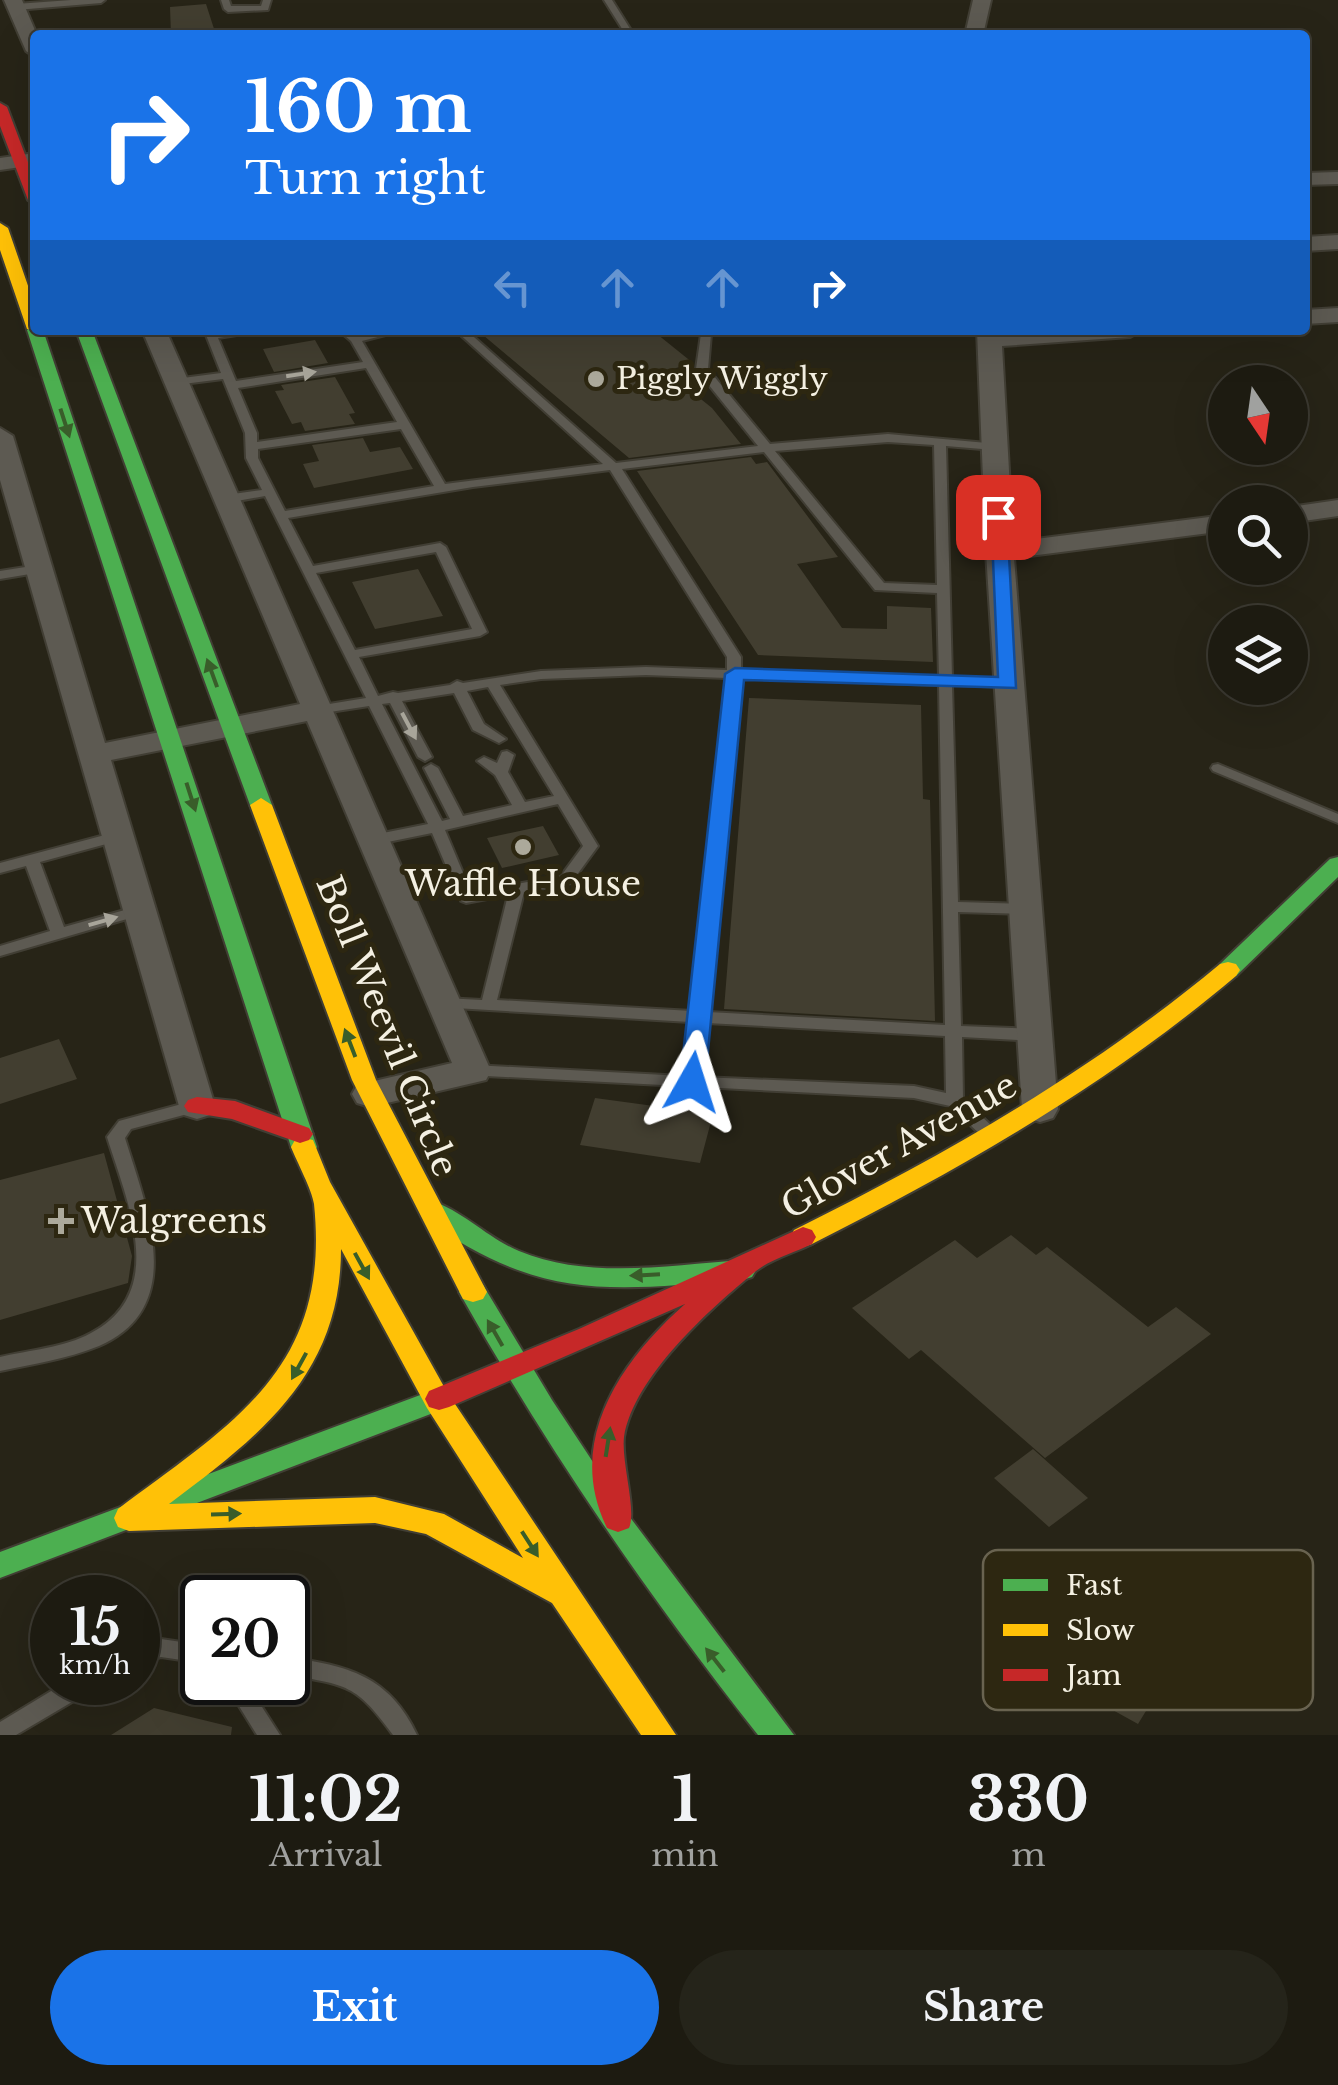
<!DOCTYPE html>
<style>
:root{--surface:#1d1b11;--page:#25241a;--text:#f1f3f6;--muted:#a0a19f;--line:#3b3931;--accent:#1a73e8}
body{margin:0;font-family:"Libre Baskerville",serif;background:var(--page);color:var(--text);height:100vh;display:flex;flex-direction:column;font-size:38px;white-space:nowrap}
*{box-sizing:border-box;margin:0}
p{font-size:32px;color:var(--muted)}
.icon{flex:none;width:55px;height:55px;fill:none;stroke:currentColor;stroke-width:2;stroke-linecap:round;stroke-linejoin:round}
.map{position:relative;height:1735px;overflow:hidden}
.side{display:flex;flex-direction:column;background:var(--surface);flex:1}
.side>*{flex:none}
.banner{position:absolute;left:30px;top:30px;width:1280px;height:305px;border-radius:10px;box-shadow:0 10px 40px #0002,0 0 0 2px var(--line);background:#1a73e8;color:#fff;overflow:hidden}
.needle{width:65px;rotate:167deg}
.fabs{position:absolute;left:1208px;top:365px;display:grid;gap:20px}
.fabs a{display:grid;place-items:center;width:100px;height:100px;border-radius:50%;background:var(--surface);box-shadow:0 10px 40px #0002,0 0 0 2px var(--line);font-size:50px}
.speed{position:absolute;left:30px;top:1575px;display:flex;gap:20px;font-size:50px;font-weight:700;text-align:center}
.speed>*{display:grid;place-content:center;width:130px;height:130px;border-radius:50%;background:var(--surface);box-shadow:0 10px 40px #0002,0 0 0 2px var(--line);line-height:1}
.speed small{font-size:25px;font-weight:400}
.speed .limit{border:5px solid #111;border-radius:15px;background:#fff;color:#111}
.pin{position:absolute;display:grid;place-items:center;width:85px;height:85px;color:#fff;margin:-42px;border-radius:20px;box-shadow:0 5px 15px #0006}
.me{position:absolute;width:110px;margin:-55px;rotate:6deg;stroke-linejoin:round;filter:drop-shadow(0 0 8px #0008)}
.turn{display:flex;align-items:center;gap:35px;height:210px;padding:0 50px;font-size:45px}
.turn .icon{width:130px;height:130px;stroke-width:2.5}
.turn b{display:block;font-size:70px;line-height:85px}
.lanes{display:flex;align-items:center;height:95px;padding:0 50px;background:#0003;justify-content:center;gap:50px;direction:ltr}
.lanes .off{opacity:.35}
.eta{display:flex;justify-content:space-evenly;align-items:center;height:170px;text-align:center}
.eta b{font-size:60px;font-weight:800;line-height:70px}
.action{display:flex;gap:20px;margin-top:auto;padding:20px 50px}
.action a{flex:1;height:115px;border-radius:60px;background:var(--accent);color:#fff;font-size:40px;font-weight:800;line-height:115px;text-align:center}
.action a+a{background:var(--page);color:var(--text)}
.map>svg:first-child{display:block}
.building{fill:#423e30}
.lines{fill:none;stroke-linecap:round;stroke-linejoin:round}
.lane-casing{stroke:#413e34;stroke-width:4}
.street-casing{stroke:#413e34;stroke-width:4}
.fast-casing{stroke:#413e34;stroke-width:4}
.slow-casing{stroke:#413e34;stroke-width:4}
.jam-casing{stroke:#413e34;stroke-width:4}
.lane{fill:#5d5a52;fill-rule:evenodd}
.street{fill:#5d5a52;fill-rule:evenodd}
.fast{fill:#4caf50;fill-rule:evenodd}
.slow{fill:#ffc107;fill-rule:evenodd}
.jam{fill:#c62828;fill-rule:evenodd}
.oneway{fill:#a8a59a}
.oneway2{fill:#395d2a}
.route{fill:#1a73e8;stroke:#114b97;stroke-width:2.5}
.poi-dot{fill:#aca99b;stroke:#2d2711;stroke-width:4}
.labels{text-anchor:middle;stroke-width:10;stroke-linejoin:round;paint-order:stroke}
.far-poi-label{font-size:30px;fill:#f4f0e2;stroke:#2d2711;text-anchor:start}
.poi-label{font-size:35px;fill:#f4f0e2;stroke:#2d2711}
.street-label{font-size:35px;fill:#f4f0e2;stroke:#2d2711}
.key{fill:#2d2711;stroke:#696350;stroke-width:2.5}
.key-label{font-size:28px;fill:#f4f0e2}
</style>
<div class="map">
<svg width="1338" height="1735" viewBox="0 0 1338 1735">
<rect width="100%" height="100%" fill="#272417"/>
<path class="building" d="M206,4L216,35H171L170,7Z
M477,330H652L693,363L666,371L712,408L741,444L629,458Z
M315,340L328,363L274,372L263,349Z
M335,377L355,413L349,414L355,424L305,431L301,422L292,424L275,391L284,390L281,385Z
M363,438L370,452L400,447L413,469L314,488L303,464L319,461L312,445Z
M751,457L756,464L767,462L838,557L797,564L842,628L887,629V606L931,608L933,662L758,655L637,471Z
M418,569L443,616L375,629L352,582Z
M749,698L921,705L923,799L930,800L935,1021L724,1009Z
M543,826L559,855L502,868L487,838Z
M59,1039L77,1079L0,1104V1058Z
M595,1098L713,1114L700,1163L580,1145Z
M104,1153L132,1256L128,1283L0,1320V1180Z
M1011,1235L1036,1255L1047,1247L1148,1327L1176,1307L1211,1334L1045,1458L921,1350L909,1359L852,1308L955,1240L977,1258Z
M1033,1449L1088,1498L1049,1527L994,1478Z
M1143,1579L1206,1613L1138,1724L1073,1688Z
M154,1708L232,1727L231,1735H111Z"/>
<g class="lines">
<defs>
<path id="lane" d="M71,0H105L101,3L16,10L12,7L16,4Z
M221,0H229L231,6H261L263,0H271L268,10L228,12L224,9Z
M604,0H612L634,35H626Z
M204,330L215,332L254,330L249,333L218,338L236,381L363,362L351,341L338,330H350L357,335L384,330H405L362,341L445,484L603,464L455,330H466L616,463L758,446L696,369L701,334L698,330H709L711,334L708,369L770,444L888,434L998,444V448L994,450L946,446L952,677L1009,679L1016,683L1009,687L952,685L958,902L1025,904L1033,909L1025,914L958,912L961,1026L1034,1029L1040,1031L1042,1035L1040,1039L1034,1041L962,1037L963,1099L995,1129L998,1133L995,1137H983L950,1106L914,1098L467,1075L465,1071L467,1067L473,1065L684,1076L690,1022L438,1007L436,1003L444,998L482,1000L508,895L466,903L461,901L432,833L373,845L366,840L373,835L428,824L369,706L317,714L310,710L317,706L366,698L265,496L226,503L220,499L226,495L262,490L246,458L245,433L223,379L175,385L169,382L175,379L221,373ZM366,368L397,422L257,442V433L238,388ZM401,429L434,486L285,511L258,458V449ZM888,442L934,445L937,585L884,583L775,451ZM764,452L875,590L937,593L939,677L741,670V657L622,469ZM610,470L727,657V670L646,667L541,671L463,683L457,681L450,685L398,693L393,692L378,696L359,657L480,636L487,632L446,547L440,543L313,566L288,518L473,487ZM436,552L472,629L355,650L316,573ZM646,675L727,678V697L692,1011L497,1000L524,892L571,883L598,846L500,685L541,679ZM741,678L939,685L945,1025L708,1012L741,697ZM488,687L554,796L525,802L508,772L514,755L507,751L502,752L497,763L484,757L477,761L495,775L512,805L463,816L438,768L431,764L424,768L450,819L442,821L382,704L390,703L418,757L425,761L432,757L402,701L454,693L473,730L499,743L506,739L484,724L467,691ZM558,804L583,846L561,876L471,892L445,830ZM707,1023L945,1036L946,1093L914,1086L701,1077Z
M38,565L44,569L42,572L0,579V571Z
M1218,764L1338,814V823L1213,771L1211,768L1213,765Z
M116,832L123,837L121,840L40,862L64,927L139,906L144,908L147,911L144,914L0,956V946L50,931L26,866L0,873V863Z
M189,1102L195,1104L197,1108L195,1112L131,1129L125,1138C146,1207 189,1307 99,1346C67,1359 33,1364 0,1371V1357C29,1350 64,1348 91,1333C169,1292 127,1202 107,1137L119,1121Z
M161,1639L202,1645V1663L161,1657L138,1663V1645Z
M288,1657C347,1666 389,1675 417,1735H393C356,1684 347,1685 288,1675Z
M66,1682H96L94,1689L16,1735H0V1722Z
M224,1682H246L280,1735H257Z"/>
<path id="street" d="M4,0H22L37,35L35,57L26,51Z
M973,0H991L983,35H965Z
M35,153V165L0,170V158Z
M1338,172V184L1305,185V173Z
M1338,235V249L1305,251V237Z
M1338,308V322L1305,324V310Z
M142,330H166L491,1071L486,1080L370,1107L357,1103L352,1094L357,1085L452,1063L307,721L111,760L215,1106L210,1115L197,1119L184,1115L179,1106L0,480V428L13,436L105,743L300,704Z
M977,330H1142L1130,337L1002,346L1013,542L1225,515V531L1014,558L1058,1109L1053,1118L1040,1122L1027,1118L1022,1109L986,552Z
M1338,500V516L1290,523V507Z"/>
<path id="fast" d="M35,325V330H43L317,1147L313,1154H295L291,1147L27,330Z
M76,330H92L272,805L269,810H253L250,805Z
M1338,857V877L1236,976H1220L1216,970L1220,964L1330,859Z
M432,1201C463,1211 489,1239 519,1251C588,1280 670,1265 742,1260L752,1263L756,1270L752,1277L742,1280C605,1291 541,1301 423,1218L419,1211L423,1204Z
M473,1282L483,1285L552,1400L626,1512L794,1735H758C649,1597 550,1453 463,1299L459,1292L463,1285Z
M439,1388L449,1391L453,1399L449,1407L0,1578V1552Z"/>
<path id="slow" d="M0,223L8,228L35,306V330H42L41,332L27,329L0,250Z
M261,798L272,805L376,1080L487,1292L483,1299L473,1302L463,1299L352,1080L250,805Z
M1228,962L1236,964L1240,970L1236,976C1107,1085 963,1168 812,1244L803,1247L794,1244L790,1237L794,1230C945,1155 1089,1073 1220,964Z
M304,1138L313,1140L330,1182L447,1392L676,1735H641L552,1603L426,1534L375,1523L129,1531L118,1527L114,1518L118,1509C234,1422 331,1368 314,1204C312,1190 297,1162 291,1147L295,1140ZM341,1249L427,1408L523,1558L444,1514L375,1497L169,1504C260,1436 341,1374 341,1249Z"/>
<path id="jam" d="M0,103L7,107L35,181V204L28,200L0,126Z
M197,1097L235,1101L309,1128L313,1134L309,1140L300,1143L232,1119L188,1112L184,1106L188,1100Z
M803,1227L812,1230L816,1237L812,1244C796,1252 771,1259 756,1271C711,1308 634,1376 624,1437C621,1462 637,1511 629,1528L618,1532L607,1528C564,1441 622,1360 685,1304L449,1407L439,1410L429,1407L425,1399L429,1391L579,1329Z"/>
</defs>
<use href="#lane" class="lane-casing"/>
<use href="#street" class="street-casing"/>
<use href="#fast" class="fast-casing"/>
<use href="#slow" class="slow-casing"/>
<use href="#jam" class="jam-casing"/>
<use href="#lane" class="lane"/>
<use href="#street" class="street"/>
<use href="#fast" class="fast"/>
<use href="#slow" class="slow"/>
<use href="#jam" class="jam"/>
</g>
<defs><path id="oneway-solid" d="M-6-.8H1V-3.2L6.5 0L1 3.2V.8H-6Z" transform="scale(2.5)"/></defs>
<g class="oneway">
<use href="#oneway-solid" transform="translate(301 374) rotate(-9)"/>
<use href="#oneway-solid" transform="translate(409 726) rotate(62)"/>
<use href="#oneway-solid" transform="translate(103 921) rotate(-16)"/>
</g>
<g class="oneway2">
<use href="#oneway-solid" transform="translate(65 423) rotate(72)"/>
<use href="#oneway-solid" transform="translate(212 673) rotate(-110)"/>
<use href="#oneway-solid" transform="translate(191 797) rotate(72)"/>
<use href="#oneway-solid" transform="translate(350 1043) rotate(-111)"/>
<use href="#oneway-solid" transform="translate(362 1266) rotate(61)"/>
<use href="#oneway-solid" transform="translate(645 1275) rotate(177)"/>
<use href="#oneway-solid" transform="translate(495 1333) rotate(-120)"/>
<use href="#oneway-solid" transform="translate(299 1366) rotate(119)"/>
<use href="#oneway-solid" transform="translate(608 1442) rotate(-81)"/>
<use href="#oneway-solid" transform="translate(226 1514) rotate(-2)"/>
<use href="#oneway-solid" transform="translate(530 1544) rotate(57)"/>
<use href="#oneway-solid" transform="translate(715 1660) rotate(-128)"/>
</g>
<path class="route" d="M991,513L1007,517L1016,688L744,680L705,1082L692,1091L683,1088L680,1082L725,674L735,668L998,677Z"/>
<g class="poi-dot">
<circle cx="596" cy="379" r="10"/>
<circle cx="523" cy="847" r="10"/>
<path d="M56 1206h10v10h10v10h-10v10h-10v-10h-10v-10h10z"/>
</g>
<g class="labels">
<g class="far-poi-label">
<text x="616" y="389">Piggly Wiggly</text>
</g>
<g class="poi-label">
<text x="523" y="896">Waffle House</text>
<text x="81" y="1233" text-anchor="start">Walgreens</text>
</g>
<g class="street-label">
<text transform="translate(387 1026) rotate(68)" y="12">Boll Weevil Circle</text>
<text transform="translate(899 1146) rotate(-29)" y="12">Glover Avenue</text>
</g>
</g>
<rect x="983" y="1550" width="330" height="160" rx="15" class="key"/>
<rect x="1003" y="1579" width="45" height="12" fill="#4caf50"/>
<rect x="1003" y="1624" width="45" height="12" fill="#ffc107"/>
<rect x="1003" y="1669" width="45" height="12" fill="#c62828"/>
<g class="key-label">
<text x="1066" y="1595">Fast</text>
<text x="1066" y="1640">Slow</text>
<text x="1066" y="1685">Jam</text>
</g>
</svg>
<div class="fabs">
<a><svg class="needle" viewBox="-14 -14 28 28"><path d="M0-13l5 13h-10z" fill="#e53935"/><path d="M0 13l5-13h-10z" fill="#a0a19f"/></svg></a>
<a><svg class="icon" aria-label="search" viewBox="0 0 24 24"><circle cx="10" cy="10" r="6"/><path d="M15 15l6 6"/></svg></a>
<a><svg class="icon" aria-label="layers" viewBox="0 0 24 24"><path d="M12 4l9 5-9 5-9-5zM3 14l9 5 9-5"/></svg></a>
</div>
<div class="speed"><div>15<small>km/h</small></div><div class="limit">20</div></div>
<div class="pin" style="left:998px;top:517px;background:#d93025"><svg class="icon" aria-label="arrive" viewBox="0 0 24 24"><path d="M6 21V4h12l-3 4 3 4H6"/></svg></div>
<svg class="me" style="left:692px;top:1082px" viewBox="-20 -20 40 40"><path d="M0-17L14 15 0 8-14 15z" fill="#1a73e8" stroke="#fff" stroke-width="4"/></svg>
<div class="banner">
<div class="turn"><svg class="icon" aria-label="right" viewBox="0 0 24 24"><path d="M7 20v-9h11M14 6l5 5-5 5"/></svg><div><b>160 m</b>Turn right</div></div>
<div class="lanes"><svg class="icon off" aria-label="left" viewBox="0 0 24 24"><path d="M17 20v-9H6M10 6l-5 5 5 5"/></svg><svg class="icon off" aria-label="ahead" viewBox="0 0 24 24"><path d="M12 20V5M6 11l6-6 6 6"/></svg><svg class="icon off" aria-label="ahead" viewBox="0 0 24 24"><path d="M12 20V5M6 11l6-6 6 6"/></svg><svg class="icon" aria-label="right" viewBox="0 0 24 24"><path d="M7 20v-9h11M14 6l5 5-5 5"/></svg></div>
</div>
</div>
<section class="side">
<div class="eta">
<div><b>11:02</b><p>Arrival</p></div>
<div><b>1</b><p>min</p></div>
<div><b>330</b><p>m</p></div>
</div>
<div class="action"><a>Exit</a><a>Share</a></div>
</section>
